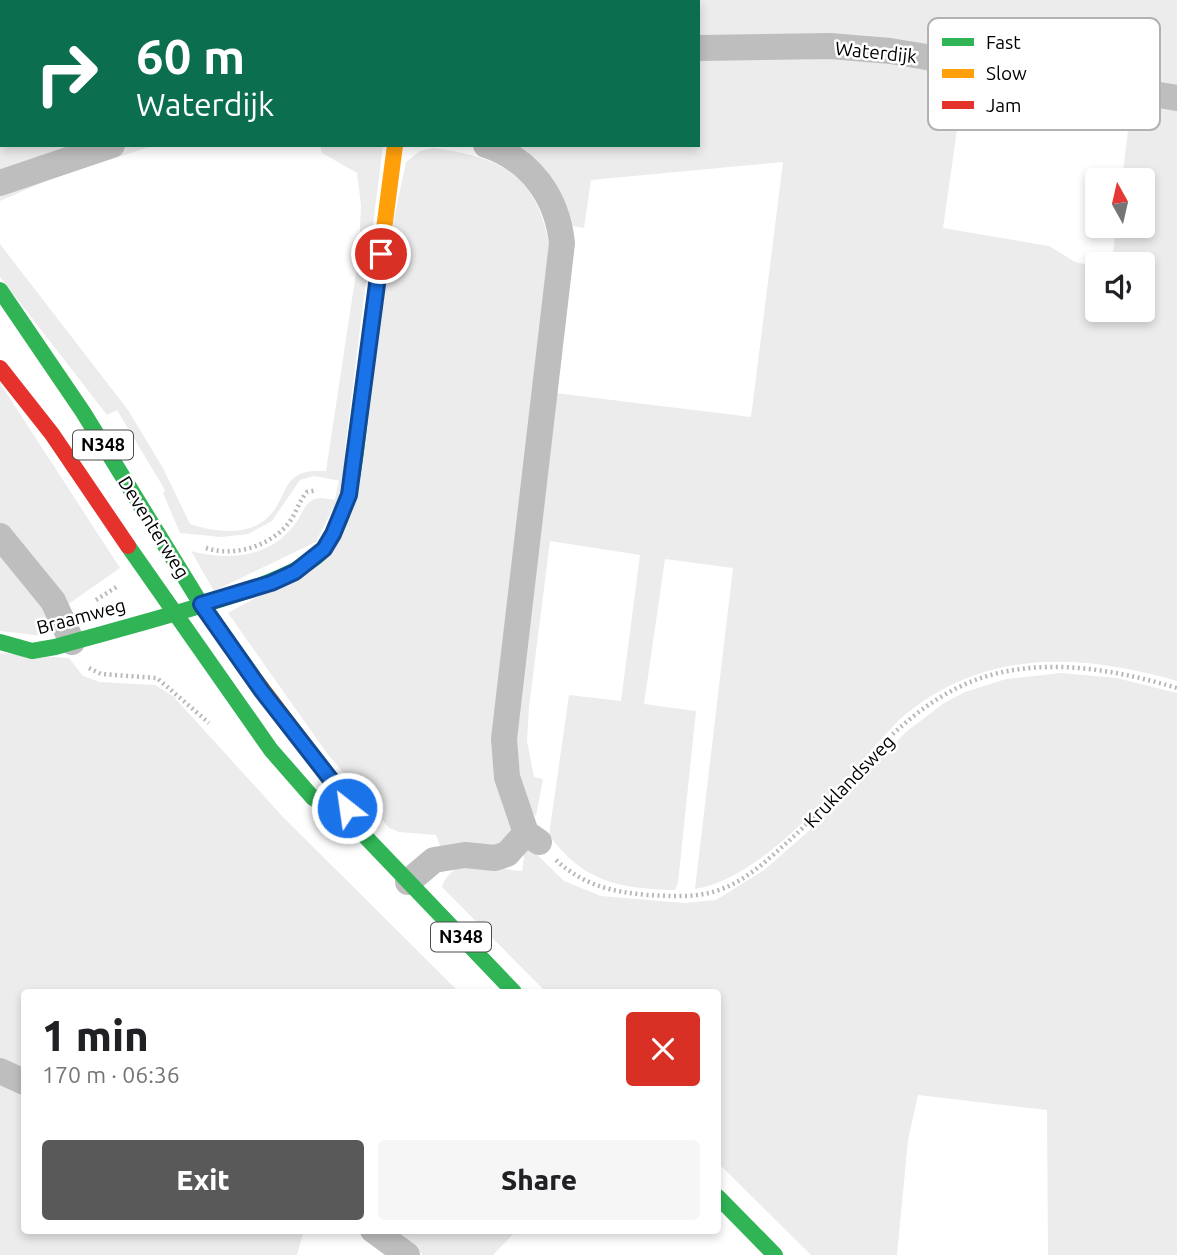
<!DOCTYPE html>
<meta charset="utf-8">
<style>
:root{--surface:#fff;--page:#f6f6f6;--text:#202124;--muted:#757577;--accent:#595959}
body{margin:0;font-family:Ubuntu,sans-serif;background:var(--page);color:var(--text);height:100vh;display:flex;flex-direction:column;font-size:26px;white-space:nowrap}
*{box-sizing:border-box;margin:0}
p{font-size:23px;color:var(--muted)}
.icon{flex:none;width:38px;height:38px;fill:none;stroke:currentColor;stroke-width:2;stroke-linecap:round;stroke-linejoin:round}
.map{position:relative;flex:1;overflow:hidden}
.details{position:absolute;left:21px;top:989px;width:700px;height:245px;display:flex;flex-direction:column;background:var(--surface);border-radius:7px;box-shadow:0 4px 10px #0003}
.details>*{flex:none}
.hud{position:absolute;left:0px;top:0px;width:700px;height:147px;box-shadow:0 4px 10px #0003;background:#0b6e4f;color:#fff;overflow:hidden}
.needle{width:46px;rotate:352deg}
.controls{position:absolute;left:1085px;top:168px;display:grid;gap:14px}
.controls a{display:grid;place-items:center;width:70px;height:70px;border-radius:7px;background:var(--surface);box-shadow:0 4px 10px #0003;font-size:35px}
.pin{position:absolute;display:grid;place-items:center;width:60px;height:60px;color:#fff;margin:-30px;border:4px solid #fff;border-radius:50%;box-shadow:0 2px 7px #0007}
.me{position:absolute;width:77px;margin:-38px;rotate:330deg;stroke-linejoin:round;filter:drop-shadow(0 0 5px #0008)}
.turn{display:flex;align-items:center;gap:24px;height:147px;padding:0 21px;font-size:32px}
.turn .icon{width:91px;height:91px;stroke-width:2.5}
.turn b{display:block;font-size:49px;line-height:60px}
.round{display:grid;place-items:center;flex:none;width:74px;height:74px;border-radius:7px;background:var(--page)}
.overview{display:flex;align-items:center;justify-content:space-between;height:119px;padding:0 21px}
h1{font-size:42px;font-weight:800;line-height:52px}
.action{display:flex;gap:14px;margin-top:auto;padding:14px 21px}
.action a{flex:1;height:80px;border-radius:7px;background:var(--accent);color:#fff;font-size:28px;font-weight:800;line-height:80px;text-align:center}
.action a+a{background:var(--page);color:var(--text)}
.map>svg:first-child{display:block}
.green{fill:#ececec}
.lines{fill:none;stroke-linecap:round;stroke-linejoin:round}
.path{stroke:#b9b9b9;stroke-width:4.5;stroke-dasharray:2 3.5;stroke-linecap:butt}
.street{stroke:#bebebe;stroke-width:26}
.fast{stroke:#30b455;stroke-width:16}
.slow{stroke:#ff9f0a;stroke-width:16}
.jam{stroke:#e5322d;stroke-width:16}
.route-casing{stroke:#114b97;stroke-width:18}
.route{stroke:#1a73e8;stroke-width:12}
.labels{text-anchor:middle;stroke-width:5;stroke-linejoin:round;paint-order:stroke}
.shield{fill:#fff;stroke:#4c4c4c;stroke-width:2}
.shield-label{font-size:18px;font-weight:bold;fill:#000}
.street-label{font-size:19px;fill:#000;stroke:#fff}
.key{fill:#fff;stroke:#b2b2b2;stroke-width:2}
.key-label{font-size:19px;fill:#000}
</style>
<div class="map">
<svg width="1177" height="1255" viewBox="0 0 1177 1255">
<rect width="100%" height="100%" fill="#fff"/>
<path class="green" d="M0,0H376L2,2V145H93L0,176Z
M411,0H1177V92L698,42V2Z
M798,52L965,74L943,228L1049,246L1075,262L1097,267V310H1143V264H1112L1116,226H1143V180H1122L1132,98L1177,104V681C1077,652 981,649 899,720C850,772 766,879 695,889L733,568L665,559L644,704L696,711L678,883L675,890C620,889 583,882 549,835L569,695L621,701L640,555L550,541L529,707L527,741L534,777L543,779L536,816L531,812L514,759L555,393L751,417L783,162L591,180L584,228L572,226L552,178L517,145H698V53Z
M130,145H155L48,180L0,201V190Z
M320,145H383L341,481L314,476L300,480L272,521L248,534L221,537L180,533L163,493L165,490L117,410L107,415L0,277V244L128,410L163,468L190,524C219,533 255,538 275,509C282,499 285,484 295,477C305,470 315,471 326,471L359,253L361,205L357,173L322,153Z
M434,148C500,157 536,174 549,244L506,628L514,827L500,849L440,846L436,835L399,832L389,828L326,752L228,613L322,561L406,162L420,151Z
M0,383L120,568L67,605L0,526Z
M320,498L337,500L316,542L214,591L191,551C228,561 270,558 295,524C303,514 305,499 320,498Z
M0,551L48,616L51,624L43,636L0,631Z
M0,653L69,658L83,676L100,682L155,685L173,696L283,817L459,992H24V1068L0,1058Z
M1061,673L1117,678L1177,693V1255H1048L1047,1110L918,1095L908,1140L897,1255H811L718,1163V992H546L442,887C455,851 494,870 522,871L524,857L522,848L527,845L564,881L601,896L685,903L716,900L764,870L811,829L906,732L944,703L965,692L1006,679Z
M0,1084L24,1095V1230H304L297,1255H0Z
M394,1230H517L493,1255H423Z"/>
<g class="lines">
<path class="path" d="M206,548C233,557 268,547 287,525C296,515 298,502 307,492L317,490
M96,600L118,586
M89,668L101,674L157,678L209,723
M556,860C583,885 612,892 648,895C671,896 694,898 716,891C742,883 763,864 782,847C841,796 887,722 959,687C1027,654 1107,667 1177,688"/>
<path class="street" d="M394,2V0
M698,48L830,46L890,51L1177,98
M486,145C531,160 557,197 562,243L504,739L507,777L526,833
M0,183L112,145
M0,536L53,601L72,642
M408,882L434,860L465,855L495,858L507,854L526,833L539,842
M0,1071L24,1082
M373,1230L407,1255"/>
<path class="fast" d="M0,290L83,412L201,604L252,675
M128,546L271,750L313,798L359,830L514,992
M0,642L32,651L55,647C108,631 297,587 324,549C356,505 356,443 363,390
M718,1197L775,1255"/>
<path class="slow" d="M363,390L395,145
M252,675L335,785L348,810"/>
<path class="jam" d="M0,368L52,434L128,546"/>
</g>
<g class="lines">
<defs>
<path id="route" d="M347,808L335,785L262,691L201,604L271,583L295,572L324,549L333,534L349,495L381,254"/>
</defs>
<use href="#route" class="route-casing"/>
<use href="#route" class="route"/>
</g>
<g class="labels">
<g class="shield">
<rect x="73" y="430.5" width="60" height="29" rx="5"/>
<rect x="431" y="922.5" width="60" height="29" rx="5"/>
</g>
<g class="shield-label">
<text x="103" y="451">N348</text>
<text x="461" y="943">N348</text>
</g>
<g class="street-label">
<text transform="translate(876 52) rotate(6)" y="7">Waterdijk</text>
<text transform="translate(154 527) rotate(58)" y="7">Deventerweg</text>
<text transform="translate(81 616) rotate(-15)" y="7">Braamweg</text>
<text transform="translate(849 781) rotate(-46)" y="7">Kruklandsweg</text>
</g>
</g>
<rect x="928" y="18" width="232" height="112" rx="10" class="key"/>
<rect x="942" y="38" width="32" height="8" fill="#30b455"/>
<rect x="942" y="69" width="32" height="9" fill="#ff9f0a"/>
<rect x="942" y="101" width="32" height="8" fill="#e5322d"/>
<g class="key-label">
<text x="986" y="49">Fast</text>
<text x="986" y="80">Slow</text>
<text x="986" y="112">Jam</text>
</g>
</svg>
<div class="controls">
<a><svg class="needle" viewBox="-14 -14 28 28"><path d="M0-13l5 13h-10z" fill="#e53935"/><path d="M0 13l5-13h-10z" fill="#757577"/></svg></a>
<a><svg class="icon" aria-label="sound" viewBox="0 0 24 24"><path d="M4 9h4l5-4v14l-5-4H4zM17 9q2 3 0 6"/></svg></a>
</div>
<div class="pin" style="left:381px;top:254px;background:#d93025"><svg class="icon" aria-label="arrive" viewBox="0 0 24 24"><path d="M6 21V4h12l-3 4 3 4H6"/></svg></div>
<svg class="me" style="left:347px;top:808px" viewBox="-20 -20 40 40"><circle r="17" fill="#1a73e8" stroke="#fff" stroke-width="3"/><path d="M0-11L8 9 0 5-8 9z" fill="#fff"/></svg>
<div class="hud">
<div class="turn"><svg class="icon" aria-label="right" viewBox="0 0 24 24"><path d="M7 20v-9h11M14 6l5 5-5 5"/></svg><div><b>60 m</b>Waterdijk</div></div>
</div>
<section class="details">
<div class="overview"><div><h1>1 min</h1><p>170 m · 06:36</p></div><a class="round" style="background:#d93025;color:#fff"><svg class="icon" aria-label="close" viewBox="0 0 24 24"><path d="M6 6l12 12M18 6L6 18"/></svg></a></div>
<div class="action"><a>Exit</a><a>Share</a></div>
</section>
</div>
